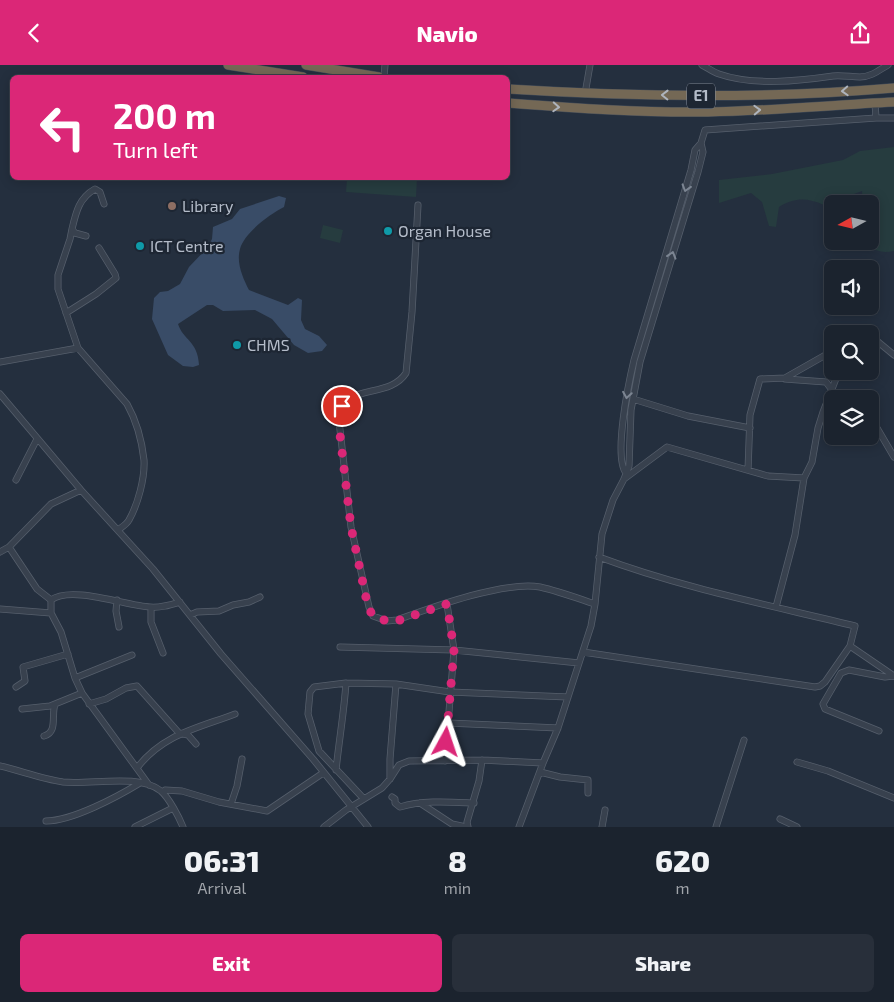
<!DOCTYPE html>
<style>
:root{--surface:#1b232e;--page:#282f3a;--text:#f1f3f6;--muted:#a0a4aa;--line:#39404a;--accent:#db2777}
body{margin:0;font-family:"Exo 2",sans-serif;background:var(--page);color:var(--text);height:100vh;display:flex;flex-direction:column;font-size:19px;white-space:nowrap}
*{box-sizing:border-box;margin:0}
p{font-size:16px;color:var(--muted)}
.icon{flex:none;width:28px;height:28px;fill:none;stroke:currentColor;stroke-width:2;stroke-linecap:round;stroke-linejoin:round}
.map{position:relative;height:762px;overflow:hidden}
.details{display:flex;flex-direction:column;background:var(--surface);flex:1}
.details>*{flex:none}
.banner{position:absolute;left:10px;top:10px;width:500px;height:105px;border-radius:8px;box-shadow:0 2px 12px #0003,0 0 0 1px var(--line);background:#db2777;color:#fff;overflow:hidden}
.needle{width:32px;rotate:262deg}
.controls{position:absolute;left:824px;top:130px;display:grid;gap:10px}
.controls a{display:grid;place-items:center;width:55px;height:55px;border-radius:8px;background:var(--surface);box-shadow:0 2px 12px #0003,0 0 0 1px var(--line);font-size:25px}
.pin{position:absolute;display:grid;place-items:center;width:42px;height:42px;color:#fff;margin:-21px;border:2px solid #fff;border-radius:50%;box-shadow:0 1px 5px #0007}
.me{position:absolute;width:55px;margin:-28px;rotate:5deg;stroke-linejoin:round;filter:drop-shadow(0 0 4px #0008)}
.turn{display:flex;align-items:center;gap:18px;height:105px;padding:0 20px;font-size:22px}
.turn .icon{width:65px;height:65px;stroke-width:2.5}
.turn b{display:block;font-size:35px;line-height:42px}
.eta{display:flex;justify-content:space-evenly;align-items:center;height:85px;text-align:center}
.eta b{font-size:30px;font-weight:800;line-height:35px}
.primary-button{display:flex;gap:10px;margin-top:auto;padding:10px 20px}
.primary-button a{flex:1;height:58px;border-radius:8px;background:var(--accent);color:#fff;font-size:20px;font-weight:800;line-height:58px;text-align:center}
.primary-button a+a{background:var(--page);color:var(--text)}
header{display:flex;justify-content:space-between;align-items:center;height:65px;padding:0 20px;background:var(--accent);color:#fff;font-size:22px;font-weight:800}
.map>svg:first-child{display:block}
.green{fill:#263c3f}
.water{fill:#394c67}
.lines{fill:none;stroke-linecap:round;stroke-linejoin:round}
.minor-casing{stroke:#565f6c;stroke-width:7}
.highway-casing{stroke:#434c59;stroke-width:10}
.minor{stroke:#38414e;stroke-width:5.5}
.highway{stroke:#746855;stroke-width:9}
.oneway{stroke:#aeb4bd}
.oneway2{stroke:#7c8592}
.route{stroke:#db2777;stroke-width:9;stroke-dasharray:0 16.2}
.education-dot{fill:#8d6e63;stroke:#1d2633;stroke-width:2}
.culture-dot{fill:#0f9aa8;stroke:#1d2633;stroke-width:2}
.labels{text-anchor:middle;stroke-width:4.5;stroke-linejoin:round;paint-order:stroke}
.shield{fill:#1d2633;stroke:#878f9c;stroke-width:1}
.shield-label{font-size:15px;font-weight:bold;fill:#b4bcc9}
.poi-label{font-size:16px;fill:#b4bcc9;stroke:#1d2633;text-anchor:start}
</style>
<header><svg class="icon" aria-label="back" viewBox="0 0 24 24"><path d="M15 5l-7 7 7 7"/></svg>Navio<svg class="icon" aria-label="share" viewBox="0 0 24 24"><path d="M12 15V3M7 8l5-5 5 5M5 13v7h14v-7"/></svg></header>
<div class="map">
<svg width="894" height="762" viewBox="0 0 894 762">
<rect width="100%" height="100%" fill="#242f3e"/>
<path class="green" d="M894,82V186C881,189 874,185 863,178V176H870V139H863L862,126L824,140C807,133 796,132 779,142L776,162L769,161L762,137L751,128L719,138V115L772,109L843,95L860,86Z
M347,113H417L416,132L346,127Z
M323,160L343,165L340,178L320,173Z"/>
<path class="water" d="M279,131L286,133L284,142C270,149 244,168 240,184C236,198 243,213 249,225L288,240L298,233L302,235L301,255L305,264L319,271L327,280L322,286L308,288L294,280L272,254L255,245L223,246L213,240H207L178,259C183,275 198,276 199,300L193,302L183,301L168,290L152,254L154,233L160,227L168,226L180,219L189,202L208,182L212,174L213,162L232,154L240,144Z"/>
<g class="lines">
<defs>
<path id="minor" d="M702,0C708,3 713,7 719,9C753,21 799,16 833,11C842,10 851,12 860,12C871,12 879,5 888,0
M384,12L385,0
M585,29L590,0
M876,53H894
M418,140L412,247L406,308C393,328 366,323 348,334C343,337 341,342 338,347L351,462L369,542L373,551L387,556L397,555C433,542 503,516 540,522C558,526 577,533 595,539
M72,164C76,147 79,133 95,124L100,127L104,139
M86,171L75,168L72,164L70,174L58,210V224L78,283L127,339C136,355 142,377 144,395C145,413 138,439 129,455C127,459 122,462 118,465
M66,248L96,229L116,213L115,209L99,183
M870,280L877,276L894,290
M0,297L78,283
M785,314L826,317L832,325
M0,329L81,425L153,504L221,589L313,694L368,762
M633,334L688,351L750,363
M870,351L894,392
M748,405L750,350L760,314L785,313L829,288H832
M626,408C613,392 629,316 634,295L691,105L695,85L701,78L705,65L876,53L875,38
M624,414L667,382L768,411L804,413L812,397L818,363L823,347L839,306
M16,415L37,374
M9,482L37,524L51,535
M0,487L9,482L51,439L81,425
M599,492C682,523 769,540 855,561L850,581L894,611
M51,535V548L61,567L75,613L82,628L149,720
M51,535C71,520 127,541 150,542C161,543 170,540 180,537
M117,535L116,546L119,562
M776,542L795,470L804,413
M151,543V557L163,588
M0,544L51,548
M190,550L197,547L219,546L233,540L249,537L260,532
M340,582L454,585L579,598
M583,587L815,622L820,621L825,617L850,581
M75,613L132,590
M16,622L25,616L23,602L68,589
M89,639L106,634L126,623L137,621L179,668L188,670L196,679
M22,644L50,641L82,628
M448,658L558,663
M879,666L825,644L823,639L841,608L849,605L885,612L893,611
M44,671C58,667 51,651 55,639
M445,696L454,585L447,539
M797,697L828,706L894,733
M0,701C21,706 42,714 63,717C92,720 138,708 161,726C169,733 179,752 183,762
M137,703C163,669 198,663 235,649
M336,705C339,676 344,647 346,618
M540,707L560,712L588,715V728
M390,714V694L396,619
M163,727L165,725L182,726L219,737L267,746L323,708
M392,732L395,734V738L400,742C424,735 449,737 474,738
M364,734L319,686L308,649L310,627L314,622L346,618L396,619L450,627L568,632
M420,738L452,759L466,762
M231,739L237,721L242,694
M780,754L797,762
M46,756C72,756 117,732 140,718
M135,762L173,743
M324,762L346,745L382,723L390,714L399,700L409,696L482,695L543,698L558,663L591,561L595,539L602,469L613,435L624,414L629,401L631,345L640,297L698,107L703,87L701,78
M468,762L467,757L479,716L482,695
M519,762L543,698
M602,762L605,745
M716,762L744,675"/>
<path id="highway" d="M228,0L303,12
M306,0L379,12
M508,24C636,32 766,34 894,23
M508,38C574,43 641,48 708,47C770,46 832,40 894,37"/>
</defs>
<use href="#minor" class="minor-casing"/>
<use href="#highway" class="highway-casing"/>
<use href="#minor" class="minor"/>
<use href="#highway" class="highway"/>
</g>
<defs><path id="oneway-chevron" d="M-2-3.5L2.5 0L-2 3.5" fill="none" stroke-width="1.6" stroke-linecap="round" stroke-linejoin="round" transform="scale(1.25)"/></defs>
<g class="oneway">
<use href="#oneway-chevron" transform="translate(845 26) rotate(177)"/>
<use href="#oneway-chevron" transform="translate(665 30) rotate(-179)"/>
<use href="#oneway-chevron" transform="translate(556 42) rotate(3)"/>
<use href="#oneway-chevron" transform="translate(757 45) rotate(-2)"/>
</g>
<g class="oneway2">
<use href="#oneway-chevron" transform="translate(686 123) rotate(107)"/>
<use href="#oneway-chevron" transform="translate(672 190) rotate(-73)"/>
<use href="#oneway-chevron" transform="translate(627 330) rotate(99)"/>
</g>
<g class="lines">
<path class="route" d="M342,341L338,347V353L351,462L368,542L373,551L387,556H397L447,539L454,585L446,677"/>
</g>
<circle class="education-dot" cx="172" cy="141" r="5"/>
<g class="culture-dot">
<circle cx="388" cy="166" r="5"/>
<circle cx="140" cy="181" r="5"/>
<circle cx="237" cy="280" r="5"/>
</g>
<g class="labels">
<rect class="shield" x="687" y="18.5" width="28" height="25" rx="4"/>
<g class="shield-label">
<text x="701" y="36">E1</text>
</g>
<g class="poi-label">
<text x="182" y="147">Library</text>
<text x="398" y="172">Organ House</text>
<text x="150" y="187">ICT Centre</text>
<text x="247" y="286">CHMS</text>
</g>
</g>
</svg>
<div class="controls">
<a><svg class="needle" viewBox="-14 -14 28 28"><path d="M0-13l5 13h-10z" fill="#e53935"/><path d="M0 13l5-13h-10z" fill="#a0a4aa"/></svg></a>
<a><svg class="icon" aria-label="sound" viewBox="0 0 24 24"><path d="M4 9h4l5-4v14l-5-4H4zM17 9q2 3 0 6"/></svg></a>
<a><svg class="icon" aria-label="search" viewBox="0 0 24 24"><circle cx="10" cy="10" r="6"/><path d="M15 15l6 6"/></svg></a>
<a><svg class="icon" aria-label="layers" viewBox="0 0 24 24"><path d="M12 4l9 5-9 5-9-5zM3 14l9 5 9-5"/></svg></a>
</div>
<div class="pin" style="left:342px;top:341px;background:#d93025"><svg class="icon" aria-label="arrive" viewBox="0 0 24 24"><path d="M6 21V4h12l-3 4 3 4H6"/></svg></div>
<svg class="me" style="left:446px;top:677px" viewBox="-20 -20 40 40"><path d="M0-17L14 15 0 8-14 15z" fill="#db2777" stroke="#fff" stroke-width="4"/></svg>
<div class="banner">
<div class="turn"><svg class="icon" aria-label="left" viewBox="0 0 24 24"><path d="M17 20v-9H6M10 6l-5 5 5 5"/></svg><div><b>200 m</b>Turn left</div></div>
</div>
</div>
<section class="details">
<div class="eta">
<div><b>06:31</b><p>Arrival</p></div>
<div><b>8</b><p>min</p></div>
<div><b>620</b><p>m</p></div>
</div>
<div class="primary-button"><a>Exit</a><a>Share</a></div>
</section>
